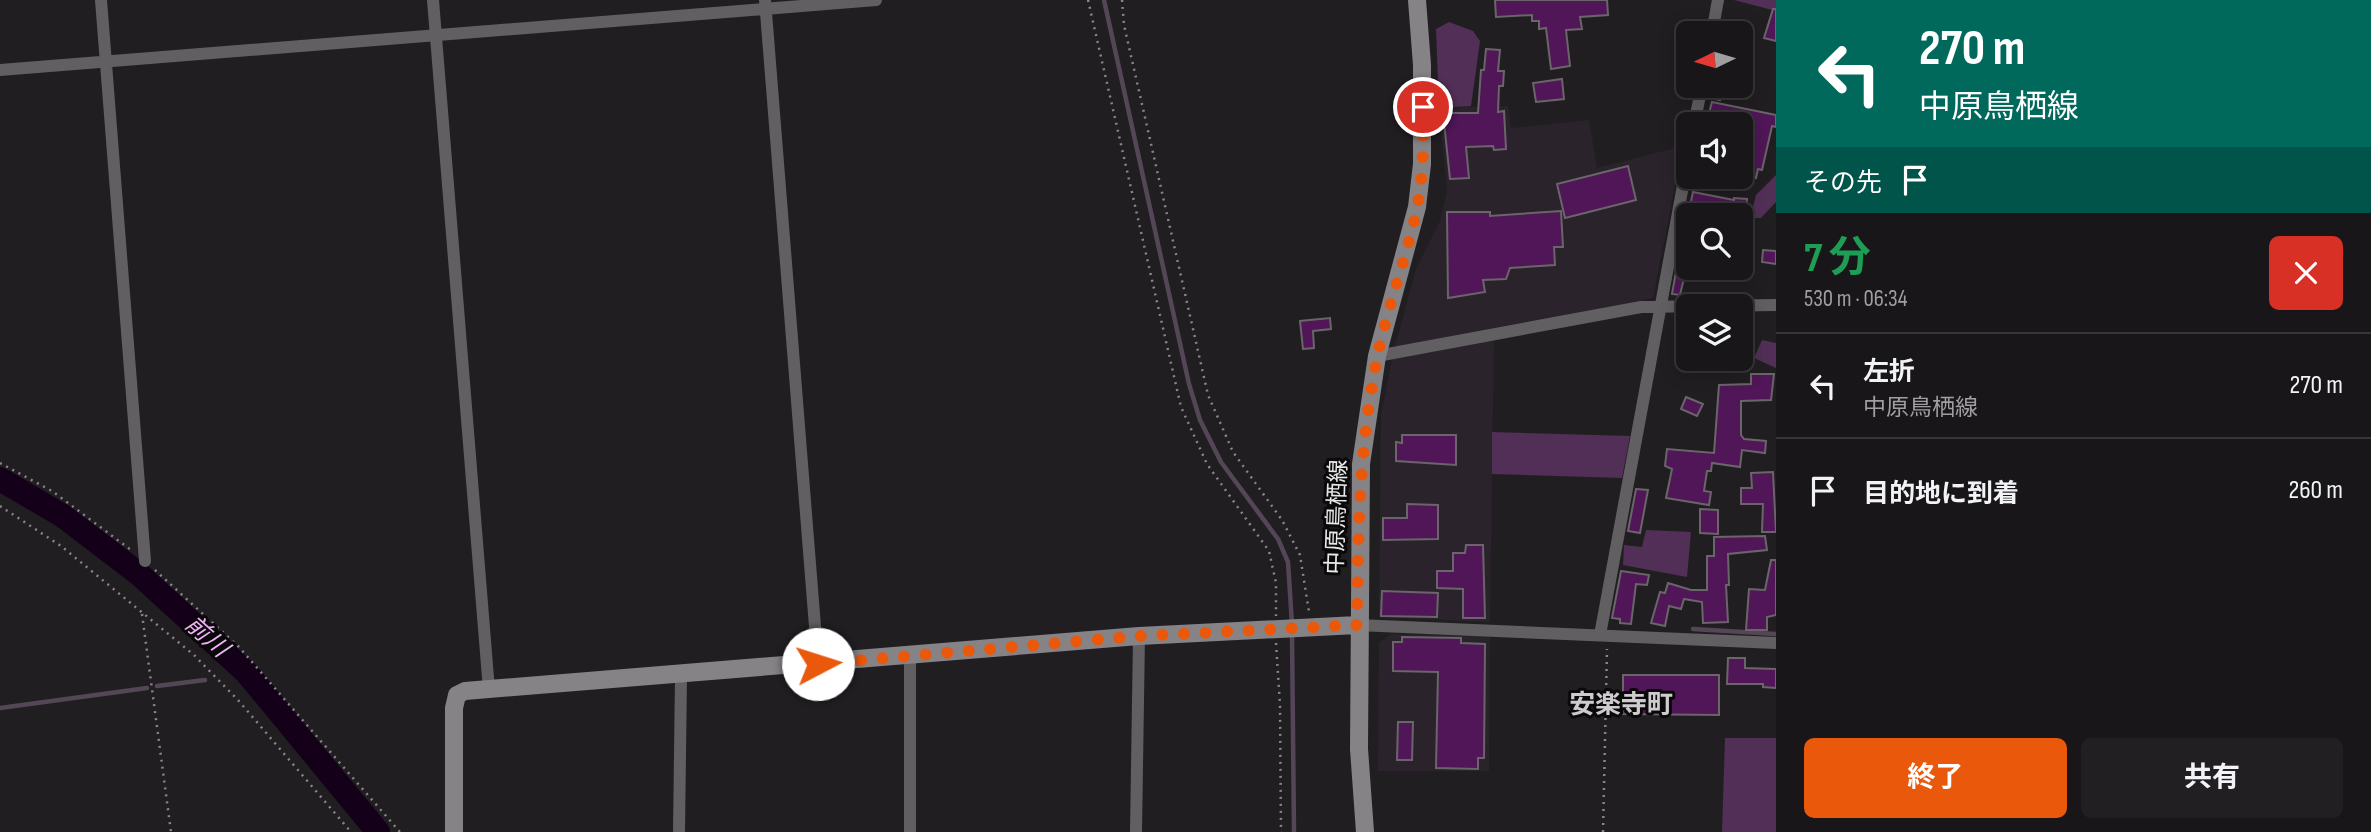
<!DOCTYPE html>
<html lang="ja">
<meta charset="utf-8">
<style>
:root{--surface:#191619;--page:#221f22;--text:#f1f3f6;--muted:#9f9fa2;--line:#373538;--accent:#ea580c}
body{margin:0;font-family:"Sofia Sans Condensed","Noto Sans JP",sans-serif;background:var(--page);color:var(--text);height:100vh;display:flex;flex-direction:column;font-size:26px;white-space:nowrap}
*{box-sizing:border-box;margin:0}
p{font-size:23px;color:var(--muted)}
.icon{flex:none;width:38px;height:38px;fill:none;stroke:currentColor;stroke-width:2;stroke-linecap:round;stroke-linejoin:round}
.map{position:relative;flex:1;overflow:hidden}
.sheet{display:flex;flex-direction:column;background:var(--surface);width:595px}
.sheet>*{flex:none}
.hud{background:#00695c;color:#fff;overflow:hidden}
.needle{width:46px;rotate:265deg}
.fabs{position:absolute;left:1676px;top:21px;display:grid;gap:14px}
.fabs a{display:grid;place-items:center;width:77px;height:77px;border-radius:10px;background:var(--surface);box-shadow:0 4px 18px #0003,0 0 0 2px var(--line);font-size:35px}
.pin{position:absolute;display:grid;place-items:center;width:60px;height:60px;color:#fff;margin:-30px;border:4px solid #fff;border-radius:50%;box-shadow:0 2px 7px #0007}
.me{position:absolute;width:77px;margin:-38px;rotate:85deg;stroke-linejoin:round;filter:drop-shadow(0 0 5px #0008)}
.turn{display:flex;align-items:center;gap:24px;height:147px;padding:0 28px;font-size:32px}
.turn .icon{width:91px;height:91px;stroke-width:2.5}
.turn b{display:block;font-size:49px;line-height:60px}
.then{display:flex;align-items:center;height:66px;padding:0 28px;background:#0003;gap:14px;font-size:26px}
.round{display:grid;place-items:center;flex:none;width:74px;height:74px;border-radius:10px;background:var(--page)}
.head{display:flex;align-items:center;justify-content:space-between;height:119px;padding:0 28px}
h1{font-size:42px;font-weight:700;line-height:52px;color:#1e9e55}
.button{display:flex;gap:14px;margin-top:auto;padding:14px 28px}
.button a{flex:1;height:80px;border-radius:10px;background:var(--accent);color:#fff;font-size:28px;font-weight:700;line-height:80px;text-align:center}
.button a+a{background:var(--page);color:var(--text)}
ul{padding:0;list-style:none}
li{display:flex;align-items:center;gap:21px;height:105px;padding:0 28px;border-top:2px solid var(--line)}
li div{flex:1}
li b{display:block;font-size:26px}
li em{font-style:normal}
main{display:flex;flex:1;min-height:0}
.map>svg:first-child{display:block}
.built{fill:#2a232b}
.green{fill:#522f57}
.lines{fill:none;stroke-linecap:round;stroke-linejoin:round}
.stream{stroke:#544657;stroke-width:4.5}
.river{stroke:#140018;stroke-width:24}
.building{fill:#501657;stroke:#696569;stroke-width:2}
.path{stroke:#888688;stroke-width:2.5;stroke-dasharray:2 5;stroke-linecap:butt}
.street{stroke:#615f61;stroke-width:12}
.secondary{stroke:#868386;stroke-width:18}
.route{stroke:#ea580c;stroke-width:12;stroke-dasharray:0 21.6}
.labels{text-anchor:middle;stroke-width:6;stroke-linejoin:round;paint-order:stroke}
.street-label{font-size:23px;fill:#eae8ea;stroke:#0a090a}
.water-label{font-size:24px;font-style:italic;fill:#f3b1fa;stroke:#0a090a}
.quarter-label{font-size:26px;font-weight:bold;fill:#cecace;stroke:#0a090a}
</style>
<main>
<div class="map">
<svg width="1776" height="832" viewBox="0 0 1776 832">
<rect width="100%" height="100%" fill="#211e21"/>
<path class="built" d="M1508,106L1511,128L1589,120L1597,168L1683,146L1653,298L1394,350L1416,269L1440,221L1447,191L1439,108Z
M1494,339L1490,622L1379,617L1381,415L1392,359Z
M1391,634L1490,636L1489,771H1378L1379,643Z"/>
<path class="green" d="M1734,0H1776V11Z
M1449,22L1473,31L1480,41L1471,106L1439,108L1436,29Z
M1776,175V202L1761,218H1750L1756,195Z
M1762,340L1776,343V368L1754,358Z
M1492,432L1630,436L1622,478L1492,474Z
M1646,530L1691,532L1687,577L1623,565L1624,545L1642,547Z
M1725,738H1776V832H1722Z"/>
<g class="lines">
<path class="stream" d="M1104,0L1189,384L1200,420L1221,462L1278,539L1288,562L1292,624
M1693,629L1776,634
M1292,633L1294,832
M157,686L205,680
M0,708L147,688"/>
<path class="river" d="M0,479L63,516L139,574L247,673L378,832"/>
</g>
<path class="building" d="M1495,0H1607L1608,15L1580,17L1582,29L1566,30L1570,66L1551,69L1546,28L1539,29V21H1532V15L1496,17Z
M1773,9H1776V41L1764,38Z
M1486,49L1500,50L1498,71H1504L1503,86H1499L1498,112L1504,111L1506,149L1494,150L1493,146L1466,147L1469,178L1450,179L1443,113H1478L1481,70H1484Z
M1562,79L1564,99L1536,102L1533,83Z
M1711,88L1722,90L1720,100L1710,98Z
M1712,102L1776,115V127L1772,126L1762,170L1758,169L1756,178L1741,174L1746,152L1742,151L1749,122L1709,113Z
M1628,166L1636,200L1565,218L1557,184Z
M1693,192L1734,200V198L1747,199L1745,215H1688Z
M1561,211L1563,247H1554L1555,265L1510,268L1506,279L1483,280L1485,292L1448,298L1447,212H1490V216Z
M1686,216L1689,257L1680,295L1672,294Z
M1763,250L1776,251V264L1762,262Z
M1330,318L1331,329L1313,331L1314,348L1303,349L1300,321Z
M1751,374H1774L1771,400L1741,401V435L1744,439L1766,441L1765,453L1742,450L1740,467L1712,463L1711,471H1707L1704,491L1711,492L1709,505L1666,498L1672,469L1665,466L1667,449L1714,453L1719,385L1751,384Z
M1686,397L1703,404L1697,416L1681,409Z
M1402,435H1456V465L1396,461V442L1402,443Z
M1773,472L1776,532H1762L1763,504H1741V488H1752L1751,473Z
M1636,489L1648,490L1640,533L1628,531Z
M1407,504L1438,505V539L1383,540V518H1407Z
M1700,509L1718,510V534L1700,533Z
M1765,536L1767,550L1728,554L1729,585H1726L1728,622L1703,623L1702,602L1684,599L1681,609L1669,606L1665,626L1651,623L1660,592L1665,593L1668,583L1691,590H1707V556H1714V537Z
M1466,545H1483L1485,618H1463V589L1437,588V571H1453V553H1465Z
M1771,560H1776V615L1767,617V630H1746L1749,589L1765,590Z
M1621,571L1649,575L1647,585L1636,584L1631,624L1620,623V619L1612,618Z
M1382,591L1438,593L1437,617L1381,616Z
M1402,637L1461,638V643L1485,644L1484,758H1478V769L1436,768L1438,672L1393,671V642H1402Z
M1728,658H1745V668L1776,669V688L1763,687V684H1727Z
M1623,675H1719V715L1623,714Z
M1398,722H1413L1412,760H1397Z"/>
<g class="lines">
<path class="path" d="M1088,0L1181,407L1207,464L1269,551L1276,583V616
M1122,0L1124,25L1208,395L1233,452L1282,520L1300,555L1309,612
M0,463L52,491L131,550
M0,506L61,546L194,655L238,700L351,832
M155,570L239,647L400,832
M142,614L171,832
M1276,643L1280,705L1281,832
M1603,832L1607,649"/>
<path class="street" d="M101,0L145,561
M433,0L489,690
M765,0L818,664
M1712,33L1718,0
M0,70L876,0
M1694,124L1702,86
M1377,356L1641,307L1776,305
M1357,625L1776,643
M1600,635L1689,153
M679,832L681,676
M910,832V655
M1136,832L1139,636"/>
<path class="secondary" d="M454,832V708L457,695L465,691L1139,636L1357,625
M1365,832L1359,749L1361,464L1377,356L1417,207L1422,164V65L1417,0"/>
</g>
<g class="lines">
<path class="route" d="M818,664L1139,636L1357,625C1358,535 1359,447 1377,359C1387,308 1406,259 1417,209C1423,176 1424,141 1423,107"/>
</g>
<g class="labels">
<g class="street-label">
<text transform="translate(1336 517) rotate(-88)" y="8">中原鳥栖線</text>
</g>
<g class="water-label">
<text transform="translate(207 636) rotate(42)" y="8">前川</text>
</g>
<g class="quarter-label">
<text x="1621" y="713">安楽寺町</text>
</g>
</g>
</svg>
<div class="fabs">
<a><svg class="needle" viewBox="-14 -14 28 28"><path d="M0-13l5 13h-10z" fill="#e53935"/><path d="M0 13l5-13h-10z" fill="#9f9fa2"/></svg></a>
<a><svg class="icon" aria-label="sound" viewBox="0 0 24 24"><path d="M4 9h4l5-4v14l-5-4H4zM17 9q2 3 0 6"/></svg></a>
<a><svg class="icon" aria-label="search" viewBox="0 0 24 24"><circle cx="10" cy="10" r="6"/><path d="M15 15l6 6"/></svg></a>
<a><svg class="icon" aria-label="layers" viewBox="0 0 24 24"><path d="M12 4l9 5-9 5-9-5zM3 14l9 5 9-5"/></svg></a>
</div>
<div class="pin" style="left:1423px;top:107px;background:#d93025"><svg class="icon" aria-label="arrive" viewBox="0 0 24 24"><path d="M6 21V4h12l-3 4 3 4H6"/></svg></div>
<svg class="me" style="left:818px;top:664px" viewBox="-20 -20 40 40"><circle r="19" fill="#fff"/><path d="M0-13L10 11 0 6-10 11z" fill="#ea580c"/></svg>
</div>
<section class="sheet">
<div class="hud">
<div class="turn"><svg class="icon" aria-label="left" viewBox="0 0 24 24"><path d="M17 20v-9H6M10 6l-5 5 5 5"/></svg><div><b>270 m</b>中原鳥栖線</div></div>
<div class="then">その先<svg class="icon" aria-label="arrive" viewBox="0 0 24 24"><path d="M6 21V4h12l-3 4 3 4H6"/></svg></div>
</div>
<div class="head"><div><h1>7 分</h1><p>530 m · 06:34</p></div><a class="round" style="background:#d93025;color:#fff"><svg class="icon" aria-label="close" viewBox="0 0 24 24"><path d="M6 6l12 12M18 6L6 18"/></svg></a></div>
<ul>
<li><svg class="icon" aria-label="left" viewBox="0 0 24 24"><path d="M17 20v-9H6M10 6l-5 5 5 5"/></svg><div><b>左折</b><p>中原鳥栖線</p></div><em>270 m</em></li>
<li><svg class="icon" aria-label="arrive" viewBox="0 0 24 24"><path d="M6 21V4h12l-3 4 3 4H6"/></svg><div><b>目的地に到着</b></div><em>260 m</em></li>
</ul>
<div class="button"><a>終了</a><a>共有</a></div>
</section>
</main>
